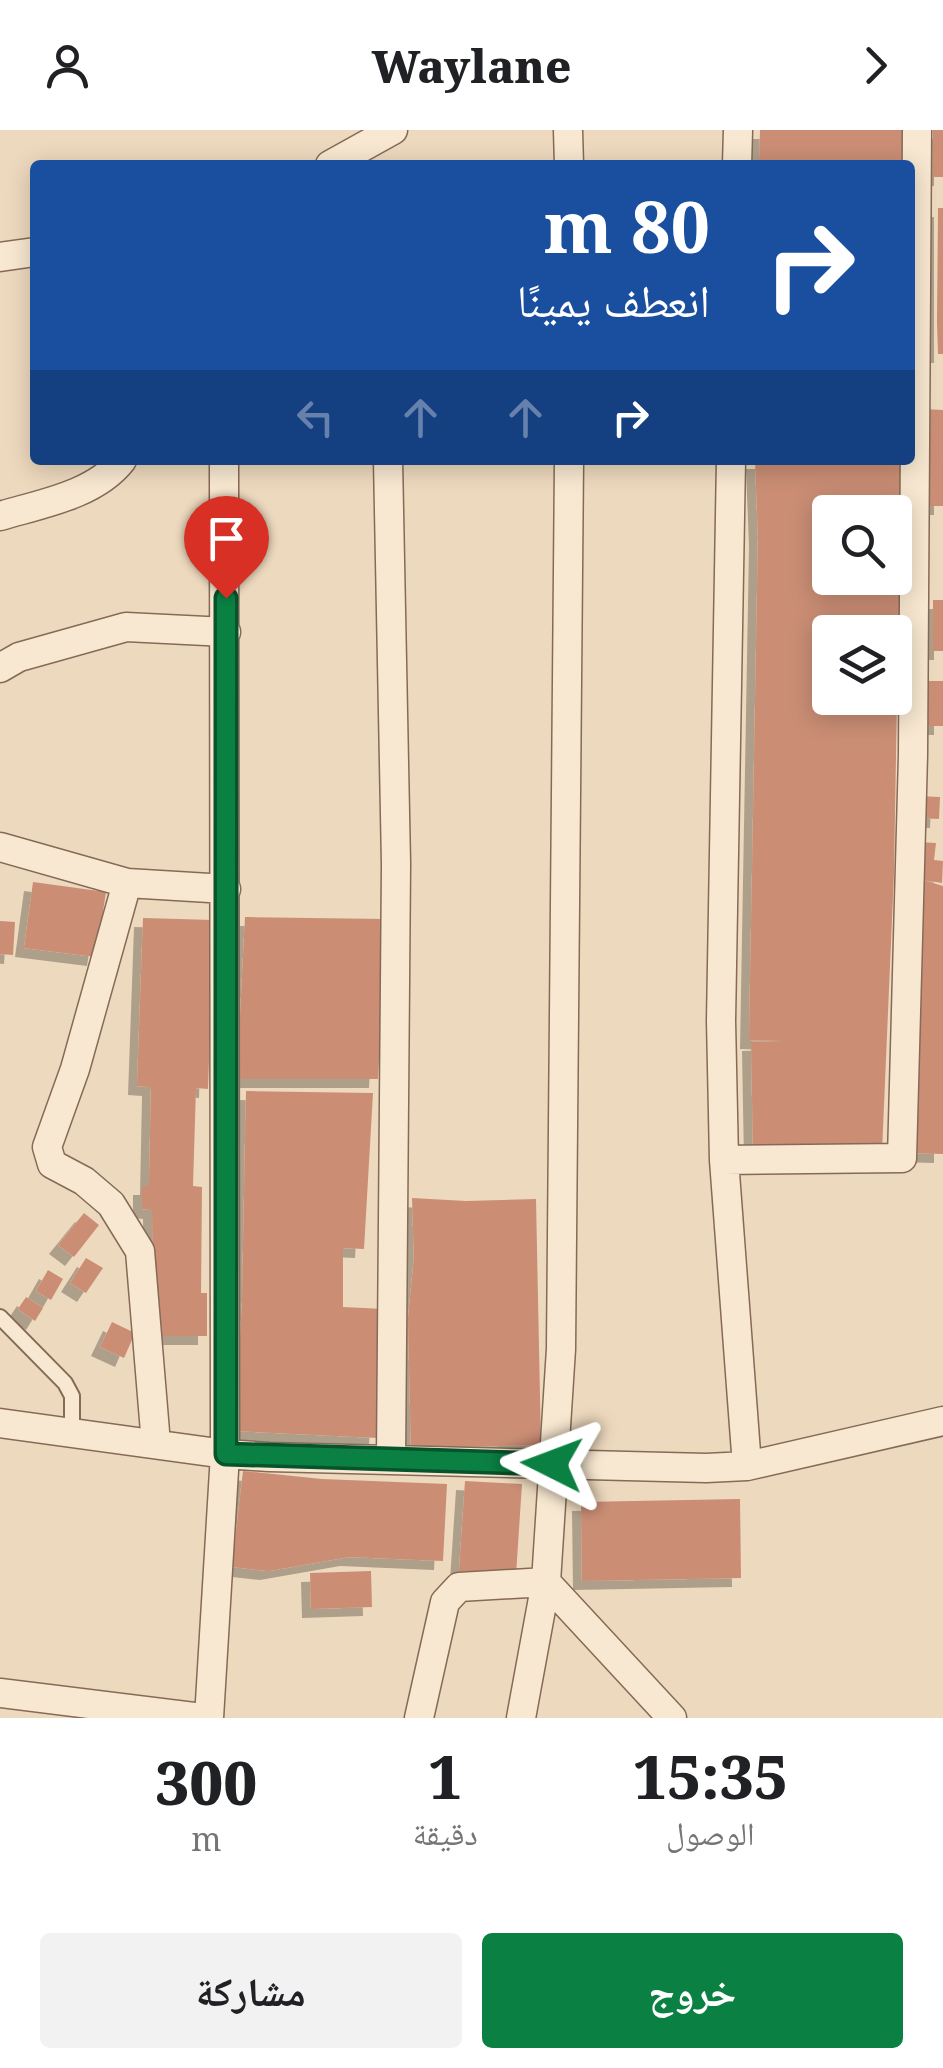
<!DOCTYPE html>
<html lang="ar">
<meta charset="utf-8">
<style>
:root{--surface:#fff;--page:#f2f2f2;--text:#202124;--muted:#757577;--accent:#0b8043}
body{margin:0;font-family:"Noto Serif","Noto Naskh Arabic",serif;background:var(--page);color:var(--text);direction:rtl;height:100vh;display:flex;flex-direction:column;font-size:38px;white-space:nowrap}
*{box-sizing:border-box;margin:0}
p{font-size:32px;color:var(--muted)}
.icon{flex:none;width:55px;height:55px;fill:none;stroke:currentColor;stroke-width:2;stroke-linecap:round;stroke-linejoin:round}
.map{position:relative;height:1588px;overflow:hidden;direction:ltr}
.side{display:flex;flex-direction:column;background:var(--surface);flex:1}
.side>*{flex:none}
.top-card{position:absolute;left:30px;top:30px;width:885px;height:305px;border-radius:10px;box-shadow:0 5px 25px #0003;direction:rtl;background:#1a4fa0;color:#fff;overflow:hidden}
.buttons{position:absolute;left:812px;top:365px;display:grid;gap:20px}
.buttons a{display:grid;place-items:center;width:100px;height:100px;border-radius:10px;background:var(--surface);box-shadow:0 5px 25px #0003;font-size:50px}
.pin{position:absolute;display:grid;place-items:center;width:85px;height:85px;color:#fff;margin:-102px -42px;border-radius:50% 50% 50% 0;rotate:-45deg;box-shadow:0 0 10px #0007}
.pin .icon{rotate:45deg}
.me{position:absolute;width:110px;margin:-55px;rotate:273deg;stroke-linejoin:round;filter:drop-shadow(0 0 8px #0008)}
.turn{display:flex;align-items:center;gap:35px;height:210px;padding:0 40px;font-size:45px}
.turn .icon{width:130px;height:130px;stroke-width:2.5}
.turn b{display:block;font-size:70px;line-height:85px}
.lanes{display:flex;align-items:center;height:95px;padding:0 40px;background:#0003;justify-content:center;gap:50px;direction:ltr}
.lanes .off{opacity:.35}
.eta{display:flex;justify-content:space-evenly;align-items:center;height:170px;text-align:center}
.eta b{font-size:60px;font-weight:800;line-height:70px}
.primary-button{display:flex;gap:20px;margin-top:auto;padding:20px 40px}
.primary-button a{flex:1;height:115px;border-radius:10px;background:var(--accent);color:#fff;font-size:40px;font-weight:800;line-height:115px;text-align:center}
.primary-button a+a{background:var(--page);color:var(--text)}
header{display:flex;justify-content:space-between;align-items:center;height:130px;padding:0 40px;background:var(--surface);font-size:45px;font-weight:800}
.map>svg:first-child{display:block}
.building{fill:#cb8e74;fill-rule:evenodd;filter:url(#shadow)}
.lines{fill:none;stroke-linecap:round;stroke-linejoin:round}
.service-casing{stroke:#856a57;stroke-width:18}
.minor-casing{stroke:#856a57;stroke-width:31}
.service{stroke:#f8e8d1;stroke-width:14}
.minor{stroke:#f8e8d1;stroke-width:28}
.route-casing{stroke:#07532c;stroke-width:25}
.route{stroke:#0b8043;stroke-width:18}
</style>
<header><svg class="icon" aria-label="forward" viewBox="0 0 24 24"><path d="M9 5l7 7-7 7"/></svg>Waylane<svg class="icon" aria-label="person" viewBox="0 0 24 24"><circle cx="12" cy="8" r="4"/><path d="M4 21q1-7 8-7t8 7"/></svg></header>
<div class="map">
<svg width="943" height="1588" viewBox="0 0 943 1588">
<defs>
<filter id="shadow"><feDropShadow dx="-9" dy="9" stdDeviation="0" flood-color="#0004"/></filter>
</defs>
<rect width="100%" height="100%" fill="#edd9be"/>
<path class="building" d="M760,0H909L908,35H759Z
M933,0H943V47H933Z
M938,78H943V224H938L937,193Z
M923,279L943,280V376H921Z
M755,330H903L898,527H895V502H830V568H897L894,743L882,1022L753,1021L751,912L784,911L749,910L758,407ZM830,382H895V448H830Z
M933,470H943V521H933Z
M921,551H943V596H921Z
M918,666L940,667L939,689L917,688Z
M917,712L936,713L934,730L943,731L942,753L923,750L943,756V1024L908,1023Z
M33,752L106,762L96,827L24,818Z
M245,787L386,789L378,949H237Z
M143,788L214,790L208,959L196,958L193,1056L202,1057L201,1163H207V1206H154L152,1080L142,1079V1056H149L151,957L137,956Z
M0,791L15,792L13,825L0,824Z
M246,961L373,963L364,1119L343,1118V1177L384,1179L378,1308L235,1301L242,1172Z
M412,1068L466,1071L536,1069L541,1315L411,1318L408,1189L414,1127Z
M84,1083L99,1095L74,1127L58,1115Z
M86,1128L103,1138L86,1163L70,1153Z
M48,1140L63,1149L51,1170L36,1161Z
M26,1167L43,1178L35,1191L18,1179Z
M112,1192L135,1203L124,1228L100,1217Z
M243,1341L322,1349L447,1354L443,1431L349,1427L269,1441L232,1437Z
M465,1351L522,1354L516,1445L459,1441Z
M740,1369L741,1448L582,1451L581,1372Z
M371,1441L372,1477L311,1479L310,1443Z"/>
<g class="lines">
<defs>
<path id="service" d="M0,1187L65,1253L72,1266V1303"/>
<path id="minor" d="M568,0L569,35
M330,35L393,0
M737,35L738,0
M0,127L35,122
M388,330L396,734L391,1328
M731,330L721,891L724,1030L747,1336
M0,386C40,374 95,365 122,330
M0,538L19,527L126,497L226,502
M0,717L127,753L75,939L47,1017L52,1034L84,1051L111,1074L140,1121L156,1314
M127,753L226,759
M724,1030L902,1028L913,625L917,0
M0,1293L225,1324L269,1327L706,1338L747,1336L943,1291
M0,1563L202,1588
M209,1588L225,1324L224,330
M419,1588L445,1472L459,1457L546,1452L672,1588
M521,1588L546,1452L561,1219L569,330"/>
</defs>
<use href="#service" class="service-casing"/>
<use href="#minor" class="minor-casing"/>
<use href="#service" class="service"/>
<use href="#minor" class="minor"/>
</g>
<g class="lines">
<defs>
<path id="route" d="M226,468V1324L552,1334"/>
</defs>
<use href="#route" class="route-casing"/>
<use href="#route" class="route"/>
</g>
</svg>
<div class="buttons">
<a><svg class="icon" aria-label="search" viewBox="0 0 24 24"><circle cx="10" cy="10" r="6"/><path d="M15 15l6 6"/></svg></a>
<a><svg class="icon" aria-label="layers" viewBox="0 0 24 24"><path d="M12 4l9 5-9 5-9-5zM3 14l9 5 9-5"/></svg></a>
</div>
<div class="pin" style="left:226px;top:468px;background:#d93025"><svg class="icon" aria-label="arrive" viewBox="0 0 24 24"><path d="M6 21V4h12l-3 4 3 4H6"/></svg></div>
<svg class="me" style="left:552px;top:1334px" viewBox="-20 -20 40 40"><path d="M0-17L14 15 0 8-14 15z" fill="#0b8043" stroke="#fff" stroke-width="4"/></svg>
<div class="top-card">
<div class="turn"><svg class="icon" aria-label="right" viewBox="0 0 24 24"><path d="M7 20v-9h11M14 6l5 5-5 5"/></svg><div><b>80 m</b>انعطف يمينًا</div></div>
<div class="lanes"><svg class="icon off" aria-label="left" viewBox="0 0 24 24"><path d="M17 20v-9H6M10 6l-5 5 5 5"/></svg><svg class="icon off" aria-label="ahead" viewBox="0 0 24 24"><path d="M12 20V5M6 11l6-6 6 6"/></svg><svg class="icon off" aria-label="ahead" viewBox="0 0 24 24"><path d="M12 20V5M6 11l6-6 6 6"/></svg><svg class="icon" aria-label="right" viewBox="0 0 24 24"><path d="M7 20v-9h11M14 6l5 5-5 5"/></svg></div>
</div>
</div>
<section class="side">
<div class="eta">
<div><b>15:35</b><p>الوصول</p></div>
<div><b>1</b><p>دقيقة</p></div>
<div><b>300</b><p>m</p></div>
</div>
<div class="primary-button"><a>خروج</a><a>مشاركة</a></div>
</section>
